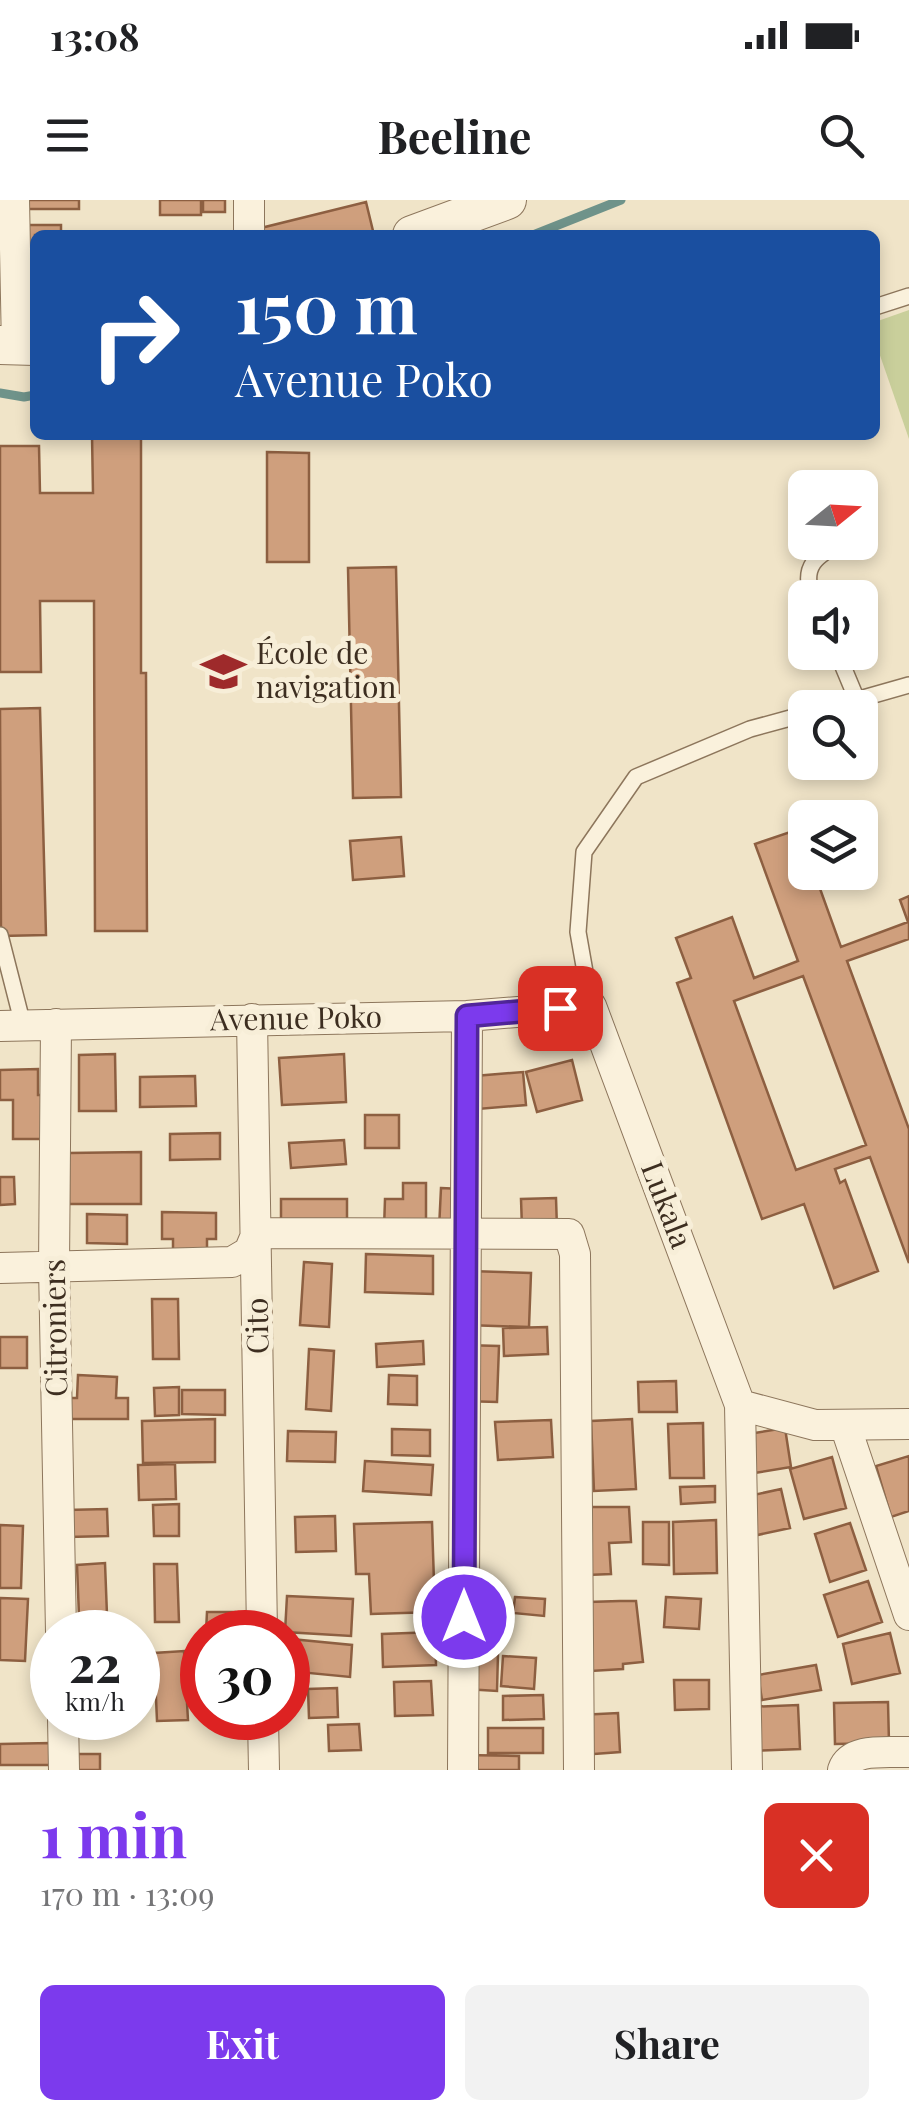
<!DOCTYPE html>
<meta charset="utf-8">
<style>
:root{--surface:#fff;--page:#f2f2f2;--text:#202124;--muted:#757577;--accent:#7c3aed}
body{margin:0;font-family:"Playfair Display",serif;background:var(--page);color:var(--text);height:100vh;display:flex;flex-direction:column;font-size:38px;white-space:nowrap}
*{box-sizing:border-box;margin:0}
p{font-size:32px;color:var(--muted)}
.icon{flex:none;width:55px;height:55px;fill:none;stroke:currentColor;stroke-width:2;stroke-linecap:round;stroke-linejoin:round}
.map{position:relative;height:1570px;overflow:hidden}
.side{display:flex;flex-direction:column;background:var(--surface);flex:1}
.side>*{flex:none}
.top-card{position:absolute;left:30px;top:30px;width:850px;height:210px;border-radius:15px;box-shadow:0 5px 15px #0003;background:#1a4fa0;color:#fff;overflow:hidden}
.needle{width:65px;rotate:72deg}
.controls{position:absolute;left:788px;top:270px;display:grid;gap:20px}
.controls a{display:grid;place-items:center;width:90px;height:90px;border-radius:15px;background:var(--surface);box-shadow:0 5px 15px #0003;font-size:50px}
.speed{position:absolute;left:30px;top:1410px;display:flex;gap:20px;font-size:50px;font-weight:700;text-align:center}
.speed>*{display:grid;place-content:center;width:130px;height:130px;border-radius:50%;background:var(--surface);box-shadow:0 5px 15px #0003;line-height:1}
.speed small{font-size:25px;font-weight:400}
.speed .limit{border:15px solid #d22;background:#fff;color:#111}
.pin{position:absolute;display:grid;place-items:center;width:85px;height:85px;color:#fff;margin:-42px;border-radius:20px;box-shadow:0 5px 15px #0006}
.me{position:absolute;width:110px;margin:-55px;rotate:0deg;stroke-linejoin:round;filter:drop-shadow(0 0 8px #0008)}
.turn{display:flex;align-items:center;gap:35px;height:210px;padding:0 40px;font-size:45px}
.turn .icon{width:130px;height:130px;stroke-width:2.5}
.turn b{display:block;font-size:70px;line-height:85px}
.round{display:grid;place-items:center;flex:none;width:105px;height:105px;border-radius:15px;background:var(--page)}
.head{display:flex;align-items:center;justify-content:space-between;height:170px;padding:0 40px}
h1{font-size:60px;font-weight:700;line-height:75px;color:var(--accent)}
.primary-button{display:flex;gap:20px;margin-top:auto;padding:20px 40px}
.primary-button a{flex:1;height:115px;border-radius:15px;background:var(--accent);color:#fff;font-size:40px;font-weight:700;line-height:115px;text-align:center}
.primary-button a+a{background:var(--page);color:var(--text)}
.status{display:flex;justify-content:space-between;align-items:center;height:70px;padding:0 50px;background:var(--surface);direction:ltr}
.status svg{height:28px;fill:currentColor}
header{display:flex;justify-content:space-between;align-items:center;height:130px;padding:0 40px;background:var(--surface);font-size:45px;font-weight:700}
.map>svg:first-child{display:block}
.green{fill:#c9cf9b}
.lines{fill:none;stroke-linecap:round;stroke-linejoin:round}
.stream{stroke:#6f938a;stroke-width:9}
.building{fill:#cf9f7d;stroke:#8d5f41;stroke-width:2.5;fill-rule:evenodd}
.service-casing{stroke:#8d765c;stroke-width:18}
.minor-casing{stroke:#8d765c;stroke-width:32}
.tertiary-casing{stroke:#8d765c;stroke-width:40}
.service{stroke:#faf1dc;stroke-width:15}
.minor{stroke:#faf1dc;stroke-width:30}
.tertiary{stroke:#faf1dc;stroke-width:38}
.route-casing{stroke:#51269a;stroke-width:25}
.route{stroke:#7c3aed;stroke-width:18}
.labels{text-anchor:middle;stroke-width:10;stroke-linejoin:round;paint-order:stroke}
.poi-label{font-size:30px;fill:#3d2e20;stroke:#f7eed8;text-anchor:start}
.street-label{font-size:30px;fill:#3d2e20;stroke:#f7eed8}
</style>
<div class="status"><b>13:08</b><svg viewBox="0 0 49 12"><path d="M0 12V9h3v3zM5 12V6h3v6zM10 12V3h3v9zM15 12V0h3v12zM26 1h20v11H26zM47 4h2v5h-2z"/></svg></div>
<header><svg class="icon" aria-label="menu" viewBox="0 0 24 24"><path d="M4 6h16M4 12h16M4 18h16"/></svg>Beeline<svg class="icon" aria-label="search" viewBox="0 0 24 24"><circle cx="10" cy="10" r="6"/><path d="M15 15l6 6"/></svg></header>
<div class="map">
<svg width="909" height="1570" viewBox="0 0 909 1570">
<rect width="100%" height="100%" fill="#f0e4c8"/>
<path class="green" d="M909,110V239L875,141V122Z"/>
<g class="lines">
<path class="stream" d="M533,35L621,0
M0,193L24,197L35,195"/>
</g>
<path class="building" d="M25,0H79V9H25Z
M160,0H201V15H160Z
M203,0H225V12H203Z
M366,2L374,35H263L261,28Z
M26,25H61V35H35V58H26Z
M92,235H141V473H146L147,731H95L94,401H40L41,472H0V246H39L40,293H93Z
M267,252L309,253V362H267Z
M396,367L401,597L353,598L348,368Z
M40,508L46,735L1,736L0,509Z
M799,629L805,647V672H814L841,747L908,722L900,700L909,696V739L847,761L909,929V1063L870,957L835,969L840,983L845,980L878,1071L834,1088L804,1004L762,1019L677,783L691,778L676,738L732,717L754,778L798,761L755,644ZM803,776L866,945L796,970L734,801Z
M401,637L404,676L353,680L350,641Z
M115,854L116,911H79V855Z
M344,854L346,902L282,905L279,858Z
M572,860L582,900L537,912L526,872Z
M38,869V895H43L42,939H13V900H0V870Z
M523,872L526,905L466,910L463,877Z
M195,876L196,906L140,907V877Z
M365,915H399V948H365Z
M220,933V959L170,960V934Z
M344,940L346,964L291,968L289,943Z
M141,952V1004H69V953Z
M0,977H14L15,1004L0,1005Z
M403,983H426V1029H384L385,999H403Z
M441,988L461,989L460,1030L439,1029Z
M556,998L557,1028H522L521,999Z
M281,999H347V1027L281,1028Z
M162,1012L216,1013V1039H207V1056H173V1039H162Z
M87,1014L127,1015V1044L87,1043Z
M366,1054L433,1056V1094L365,1092Z
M304,1062L332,1064L329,1127L300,1125Z
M469,1071L531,1073L529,1127L467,1125Z
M152,1099H178L179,1159H153Z
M547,1127L548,1154L504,1156L503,1128Z
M0,1137H27V1168H0Z
M423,1141L424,1164L377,1167L376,1144Z
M463,1145L499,1146L497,1202L462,1201Z
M309,1149L334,1151L331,1211L306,1209Z
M78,1175L117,1177L116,1198H128V1219H68V1198H77Z
M389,1175L417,1176V1205L388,1204Z
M676,1181L677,1212H639L638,1182Z
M179,1187V1215L155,1216L154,1188Z
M182,1190H225V1215L182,1214Z
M215,1219V1262L143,1263L142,1221Z
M632,1219L636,1289L594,1291L591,1221Z
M551,1220L553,1257L498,1260L495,1222Z
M703,1223L704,1278H670L668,1224Z
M785,1228L791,1267L748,1274L742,1235Z
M392,1229L430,1230V1256L392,1255Z
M288,1231L336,1232L335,1262L287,1261Z
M909,1256V1311L891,1317L876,1266Z
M832,1257L846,1308L804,1319L790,1269Z
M365,1261L433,1265L431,1295L363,1291Z
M175,1264L176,1299L139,1300L138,1265Z
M715,1286V1302L681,1304L680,1287Z
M781,1289L790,1328L753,1336L744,1297Z
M179,1304V1336H154L153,1305Z
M585,1307H629L631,1342L609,1343L611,1374L587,1375Z
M107,1309L108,1336L68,1337L67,1310Z
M335,1316L336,1351L296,1352L295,1317Z
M716,1320L717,1373L674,1374L673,1322Z
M432,1322L435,1412L371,1414L369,1374H356L354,1324Z
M643,1322H669V1365L643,1364Z
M850,1323L866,1370L830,1382L815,1334Z
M0,1325L23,1326L21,1388H0Z
M105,1363L107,1415L79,1416L77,1365Z
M154,1364H177L179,1422H155Z
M868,1381L882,1422L838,1437L824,1395Z
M287,1396L353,1399L351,1436L285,1432Z
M515,1397L545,1399L544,1416L513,1413Z
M666,1397L701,1399L699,1429L664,1427Z
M0,1398L28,1399L25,1461L0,1460Z
M620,1401H636L643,1462L623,1464V1469L591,1471L588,1402Z
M207,1412H235V1432H206Z
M435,1432L436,1465L383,1467L382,1434Z
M890,1433L900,1473L852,1484L843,1444Z
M291,1439L352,1445L350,1477L288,1471Z
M184,1451L188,1520L157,1521L154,1453Z
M467,1451L498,1453L497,1491L465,1489Z
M503,1456L536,1458L534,1489L501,1486Z
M816,1465L821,1490L762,1500L758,1475Z
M674,1480H709V1509L675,1510Z
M431,1481L433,1515L395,1516L394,1482Z
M337,1488L338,1517L309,1518L308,1489Z
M543,1495L544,1519L503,1520V1496Z
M888,1502L889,1543L835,1544L834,1503Z
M798,1505L800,1549L748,1551L746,1507Z
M618,1513L620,1552L581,1555L579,1515Z
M359,1524L361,1550L329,1551L328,1525Z
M488,1528H543V1553H488Z
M50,1543V1565H0V1544Z
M78,1554H100V1570H78Z
M463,1555L519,1556V1570H463Z"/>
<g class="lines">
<defs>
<path id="service" d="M875,107L909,96
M813,398C800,366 817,355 843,342
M837,452L857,500
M828,508L909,485
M0,735L23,825
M591,806L578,732L584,652L636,577L750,529L805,514"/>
<path id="minor" d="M14,0L17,147
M249,35V0
M252,819L262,1432
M56,824L54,1067L61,1432
M0,826L467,816L591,806L740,1205L747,1570
M0,1068L232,1062L249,1052L257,1033L569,1034L575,1054L579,1570
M740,1205L815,1225L909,1224
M845,1225L909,1415
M63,1518L64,1570
M263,1518L264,1570
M463,1570L467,816
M843,1570C851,1547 887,1553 909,1552"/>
<path id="tertiary" d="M412,35L507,0
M0,145L35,146"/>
</defs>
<use href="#service" class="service-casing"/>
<use href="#minor" class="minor-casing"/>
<use href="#tertiary" class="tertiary-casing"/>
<use href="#service" class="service"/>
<use href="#minor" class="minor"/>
<use href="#tertiary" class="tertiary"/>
</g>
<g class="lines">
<defs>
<path id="route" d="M464,1417L467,816L560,808"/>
</defs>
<use href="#route" class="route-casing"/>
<use href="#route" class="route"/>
</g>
<defs>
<symbol id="school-bare" viewBox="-9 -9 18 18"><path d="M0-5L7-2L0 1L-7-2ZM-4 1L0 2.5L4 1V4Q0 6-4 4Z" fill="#9e2a2b" stroke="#f7eed8" stroke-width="2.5" paint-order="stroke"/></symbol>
</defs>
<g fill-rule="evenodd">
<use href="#school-bare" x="192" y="440" width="63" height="63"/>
</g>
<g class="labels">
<g class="poi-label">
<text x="256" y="464">École de<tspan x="256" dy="34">navigation</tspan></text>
</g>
<g class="street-label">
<text transform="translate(296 819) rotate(-1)" y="10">Avenue Poko</text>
<text transform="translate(666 1005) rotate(69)" y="10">Lukala</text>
<text transform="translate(258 1126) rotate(-91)" y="10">Cito</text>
<text transform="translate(56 1128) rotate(-91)" y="10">Citroniers</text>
</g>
</g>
</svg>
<div class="controls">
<a><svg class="needle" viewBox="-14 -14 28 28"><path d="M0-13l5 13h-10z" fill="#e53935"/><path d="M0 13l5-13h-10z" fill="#757577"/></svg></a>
<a><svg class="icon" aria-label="sound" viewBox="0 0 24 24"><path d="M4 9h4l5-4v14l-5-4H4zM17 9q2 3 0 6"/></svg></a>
<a><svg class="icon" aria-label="search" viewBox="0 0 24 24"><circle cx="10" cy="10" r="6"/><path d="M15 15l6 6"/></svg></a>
<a><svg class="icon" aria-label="layers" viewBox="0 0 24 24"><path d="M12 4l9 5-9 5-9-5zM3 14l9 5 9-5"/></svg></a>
</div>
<div class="speed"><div>22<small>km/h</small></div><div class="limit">30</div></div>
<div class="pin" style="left:560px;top:808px;background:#d93025"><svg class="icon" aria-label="arrive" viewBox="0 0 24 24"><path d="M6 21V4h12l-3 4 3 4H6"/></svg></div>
<svg class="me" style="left:464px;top:1417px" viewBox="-20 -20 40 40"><circle r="17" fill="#7c3aed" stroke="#fff" stroke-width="3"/><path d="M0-11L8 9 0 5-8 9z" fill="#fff"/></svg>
<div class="top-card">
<div class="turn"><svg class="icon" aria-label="right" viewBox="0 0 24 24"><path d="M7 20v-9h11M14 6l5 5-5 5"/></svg><div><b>150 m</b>Avenue Poko</div></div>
</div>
</div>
<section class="side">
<div class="head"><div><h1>1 min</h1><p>170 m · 13:09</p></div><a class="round" style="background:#d93025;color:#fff"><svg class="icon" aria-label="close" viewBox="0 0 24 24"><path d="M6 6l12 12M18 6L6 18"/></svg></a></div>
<div class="primary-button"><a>Exit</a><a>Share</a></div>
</section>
